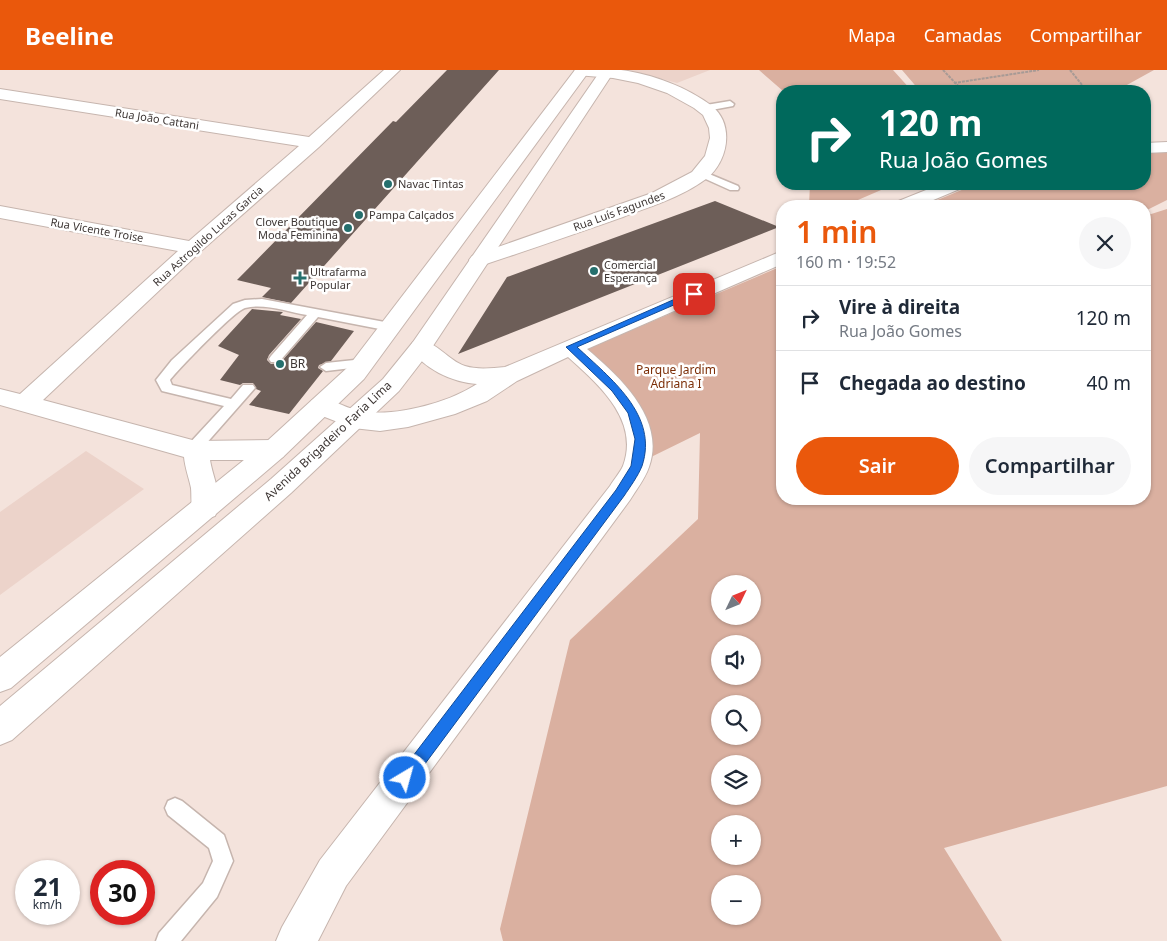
<!DOCTYPE html>
<html lang="pt">
<meta charset="utf-8">
<style>
:root{--surface:#fff;--page:#f6f6f7;--text:#1f2937;--muted:#747a83;--line:#e0e1e3;--accent:#ea580c}
body{margin:0;font-family:"Noto Sans",sans-serif;background:var(--page);color:var(--text);height:100vh;display:flex;flex-direction:column;font-size:19px;white-space:nowrap}
*{box-sizing:border-box;margin:0}
p{font-size:16px;color:var(--muted)}
.icon{flex:none;width:28px;height:28px;fill:none;stroke:currentColor;stroke-width:2;stroke-linecap:round;stroke-linejoin:round}
.map{position:relative;flex:1;overflow:hidden}
.details{position:absolute;left:776px;top:130px;width:375px;height:305px;display:flex;flex-direction:column;background:var(--surface);border-radius:20px;box-shadow:0 1px 4px #0004}
.details>*{flex:none}
.guide{position:absolute;left:776px;top:15px;width:375px;height:105px;border-radius:20px;box-shadow:0 1px 4px #0004;background:#00695c;color:#fff;overflow:hidden}
.needle{width:32px;rotate:47deg}
.tools{position:absolute;left:711px;top:505px;display:grid;gap:10px}
.tools a{display:grid;place-items:center;width:50px;height:50px;border-radius:50%;background:var(--surface);box-shadow:0 1px 4px #0004;font-size:25px}
.speed{position:absolute;left:15px;top:790px;display:flex;gap:10px;font-size:25px;font-weight:700;text-align:center}
.speed>*{display:grid;place-content:center;width:65px;height:65px;border-radius:50%;background:var(--surface);box-shadow:0 1px 4px #0004;line-height:1}
.speed small{font-size:12px;font-weight:400}
.speed .limit{border:8px solid #d22;background:#fff;color:#111}
.pin{position:absolute;display:grid;place-items:center;width:42px;height:42px;color:#fff;margin:-21px;border-radius:10px;box-shadow:0 2px 8px #0006}
.me{position:absolute;width:55px;margin:-28px;rotate:37deg;stroke-linejoin:round;filter:drop-shadow(0 0 4px #0008)}
.turn{display:flex;align-items:center;gap:18px;height:105px;padding:0 20px;font-size:22px}
.turn .icon{width:65px;height:65px;stroke-width:2.5}
.turn b{display:block;font-size:35px;line-height:42px}
.round{display:grid;place-items:center;flex:none;width:52px;height:52px;border-radius:26px;background:var(--page)}
.headline{display:flex;align-items:center;justify-content:space-between;height:85px;padding:0 20px}
h1{font-size:30px;font-weight:600;line-height:38px;color:var(--accent)}
.action{display:flex;gap:10px;margin-top:auto;padding:10px 20px}
.action a{flex:1;height:58px;border-radius:30px;background:var(--accent);color:#fff;font-size:20px;font-weight:600;line-height:58px;text-align:center}
.action a+a{background:var(--page);color:var(--text)}
ul{padding:0;list-style:none}
li{display:flex;align-items:center;gap:15px;height:65px;padding:0 20px;border-top:1px solid var(--line)}
li div{flex:1}
li b{display:block;font-size:19px}
li em{font-style:normal}
header{display:flex;align-items:center;gap:30px;box-sizing:border-box;height:70px;padding:0 25px;background:var(--accent);color:#fff}
header strong{font-size:24px}
nav{display:flex;gap:28px;margin-inline-start:auto;font-size:18px}
.map>svg:first-child{display:block}
.built{fill:#ecd3ca}
.green{fill:#dab0a0;fill-rule:evenodd}
.building{fill:#6d5e58}
.lines{fill:none;stroke-linecap:round;stroke-linejoin:round}
.service-casing{stroke:#c6b5ae;stroke-width:3}
.minor-casing{stroke:#c6b5ae;stroke-width:2}
.secondary-casing{stroke:#c6b5ae;stroke-width:2}
.path{stroke:#a79a95;stroke-width:2;stroke-dasharray:3 1;stroke-linecap:butt}
.service{fill:#fff;fill-rule:evenodd}
.minor{fill:#fff;fill-rule:evenodd}
.secondary{fill:#fff;fill-rule:evenodd}
.route{fill:#1a73e8;stroke:#114b97}
.poi-dot{fill:#256f6d;stroke:#fff;stroke-width:2}
.labels{text-anchor:middle;stroke-width:5;stroke-linejoin:round;paint-order:stroke}
.far-street-label{font-size:11px;fill:#3e3735;stroke:#fff}
.far-poi-label{font-size:11px;fill:#3e3735;stroke:#fff;text-anchor:start}
.poi-label{font-size:12px;fill:#3e3735;stroke:#fff;text-anchor:start}
.park-label{font-size:12px;fill:#7c2f08;stroke:#fff}
.street-label{font-size:12px;fill:#3e3735;stroke:#fff}
</style>
<header>
<strong>Beeline</strong>
<nav><a>Mapa</a><a>Camadas</a><a>Compartilhar</a></nav>
</header>
<div class="map">
<svg width="1167" height="871" viewBox="0 0 1167 871">
<rect width="100%" height="100%" fill="#f4e3dc"/>
<path class="built" d="M628,0H710L677,13Z
M86,381L144,419L0,525V442Z"/>
<path class="green" d="M759,0H893L912,21H783Z
M902,0H1154L1116,21H920Z
M1145,82H1167V130L1145,141V136H923L976,114H1145Z
M810,114H895L844,136H809Z
M1167,139V716L944,778L1002,871H503L500,859L570,570L698,449L700,363L647,389L587,279L782,196V429H1145V146ZM720,514H752V546H720ZM720,574H752V606H720ZM720,634H752V666H720ZM720,694H752V726H720ZM720,754H752V786H720ZM720,814H752V846H720Z"/>
<path class="building" d="M447,0H499L291,233L262,227L271,218L237,210L393,51L396,52Z
M715,131L779,157L458,284L507,207Z
M252,239L283,242L280,245L301,249L269,285L267,290L271,294L280,293L316,252L354,261L331,291L319,295L318,298L323,301L289,344L249,335L261,321L256,319L253,313H243L240,315L220,310L239,285L218,276Z"/>
<g class="lines">
<defs>
<path id="service" d="M730,31L734,34L733,36L706,41L702,38L706,35Z
M702,101L738,116L739,118L738,120H730L699,106V102Z
M262,229L390,253L396,257L390,261L318,247L279,292H271L269,289L271,286L307,245C288,242 264,233 245,238C234,241 179,299 170,310L172,315L231,329L243,315H253L255,318L197,384L192,385L187,384L185,380L187,376L224,336L162,321L156,310L172,290L233,234L245,230Z
M364,289L370,293L369,296L326,301L320,297L326,293Z
M175,728L182,731L224,765L233,791L217,827L181,871H156L159,863L203,813L213,791L209,778L168,745L165,738L168,731Z"/>
<path id="minor" d="M384,0H400L319,77L200,182L43,330L196,371L274,370L283,373L287,380L283,387L274,390H210C213,409 224,427 215,446L205,449L195,446C190,436 192,429 191,418C189,408 185,398 184,387L0,335V319L20,324L178,181L0,148V136L189,171L299,76L0,29V19L309,67Z
M575,0C590,0 606,0 621,0C652,4 687,17 712,36C735,55 728,92 706,109C682,127 651,136 623,147C577,163 532,179 486,194L479,196L472,194L469,190L472,186L652,123L692,102L705,86L710,68L709,58L703,45L694,38L667,23L638,13L613,8L576,5L574,2Z
M1167,72V82L1145,83V73Z
M941,114H965L962,118L919,136H894L896,132Z
M782,181V194L587,279C620,307 666,349 649,397C645,409 636,420 630,430L346,816L318,871H276L282,857L320,790L610,416C614,409 620,403 623,396C640,350 599,315 568,287L517,311L487,331L455,344L408,357L380,361L353,358L312,342L309,336L312,330C328,325 340,336 356,340C390,349 448,333 477,314C452,312 423,299 410,277L413,272C434,266 446,290 465,296C478,300 492,298 505,297Z"/>
<path id="secondary" d="M575,0H590L364,309L283,387L11,618L0,622V587L265,373L348,297Z
M601,0H615L429,282L399,321L291,423L12,670L0,675V636L271,409L383,309L413,272Z"/>
</defs>
<use href="#service" class="service-casing"/>
<use href="#minor" class="minor-casing"/>
<use href="#secondary" class="secondary-casing"/>
<path class="path" d="M943,0L963,21
M1070,0L1087,21
M954,13L1039,0"/>
<use href="#service" class="service"/>
<use href="#minor" class="minor"/>
<use href="#secondary" class="secondary"/>
</g>
<path class="route" d="M691,222H697L699,224L577,277C610,308 659,345 642,396C638,406 630,417 624,426L410,714L405,716L400,714L398,708L400,703L616,420L631,396L635,369L628,343L612,321L566,277Z"/>
<g class="poi-dot">
<circle cx="388" cy="114" r="5"/>
<circle cx="359" cy="145" r="5"/>
<circle cx="348" cy="158" r="5"/>
<circle cx="594" cy="201" r="5"/>
<path d="M297.5 200.5h5v5h5v5h-5v5h-5v-5h-5v-5h5z"/>
<circle cx="280" cy="294" r="5"/>
</g>
<g class="labels">
<g class="far-street-label">
<text transform="translate(157 49) rotate(9)" y="4">Rua João Cattani</text>
<text transform="translate(619 141) rotate(-20)" y="4">Rua Luís Fagundes</text>
<text transform="translate(97 160) rotate(10)" y="4">Rua Vicente Troise</text>
<text transform="translate(208 166) rotate(-42)" y="4">Rua Astrogildo Lucas Garcia</text>
</g>
<g class="far-poi-label">
<text x="398" y="118">Navac Tintas</text>
<text x="369" y="149">Pampa Calçados</text>
<text x="338" y="156" text-anchor="end">Clover Boutique<tspan x="338" dy="13">Moda Feminina</tspan></text>
<text x="604" y="199">Comercial<tspan x="604" dy="13">Esperança</tspan></text>
<text x="310" y="206">Ultrafarma<tspan x="310" dy="13">Popular</tspan></text>
</g>
<g class="poi-label">
<text x="290" y="298">BR</text>
</g>
<g class="park-label">
<text x="676" y="304">Parque Jardim<tspan x="676" dy="14">Adriana I</tspan></text>
</g>
<g class="street-label">
<text transform="translate(328 371) rotate(-43)" y="4">Avenida Brigadeiro Faria Lima</text>
</g>
</g>
</svg>
<div class="tools">
<a><svg class="needle" viewBox="-14 -14 28 28"><path d="M0-13l5 13h-10z" fill="#e53935"/><path d="M0 13l5-13h-10z" fill="#747a83"/></svg></a>
<a><svg class="icon" aria-label="sound" viewBox="0 0 24 24"><path d="M4 9h4l5-4v14l-5-4H4zM17 9q2 3 0 6"/></svg></a>
<a><svg class="icon" aria-label="search" viewBox="0 0 24 24"><circle cx="10" cy="10" r="6"/><path d="M15 15l6 6"/></svg></a>
<a><svg class="icon" aria-label="layers" viewBox="0 0 24 24"><path d="M12 4l9 5-9 5-9-5zM3 14l9 5 9-5"/></svg></a>
<a>+</a>
<a>−</a>
</div>
<div class="speed"><div>21<small>km/h</small></div><div class="limit">30</div></div>
<div class="pin" style="left:694px;top:224px;background:#d93025"><svg class="icon" aria-label="arrive" viewBox="0 0 24 24"><path d="M6 21V4h12l-3 4 3 4H6"/></svg></div>
<svg class="me" style="left:405px;top:708px" viewBox="-20 -20 40 40"><circle r="17" fill="#1a73e8" stroke="#fff" stroke-width="3"/><path d="M0-11L8 9 0 5-8 9z" fill="#fff"/></svg>
<div class="guide">
<div class="turn"><svg class="icon" aria-label="right" viewBox="0 0 24 24"><path d="M7 20v-9h11M14 6l5 5-5 5"/></svg><div><b>120 m</b>Rua João Gomes</div></div>
</div>
<section class="details">
<div class="headline"><div><h1>1 min</h1><p>160 m · 19:52</p></div><a class="round"><svg class="icon" aria-label="close" viewBox="0 0 24 24"><path d="M6 6l12 12M18 6L6 18"/></svg></a></div>
<ul>
<li><svg class="icon" aria-label="right" viewBox="0 0 24 24"><path d="M7 20v-9h11M14 6l5 5-5 5"/></svg><div><b>Vire à direita</b><p>Rua João Gomes</p></div><em>120 m</em></li>
<li><svg class="icon" aria-label="arrive" viewBox="0 0 24 24"><path d="M6 21V4h12l-3 4 3 4H6"/></svg><div><b>Chegada ao destino</b></div><em>40 m</em></li>
</ul>
<div class="action"><a>Sair</a><a>Compartilhar</a></div>
</section>
</div>
